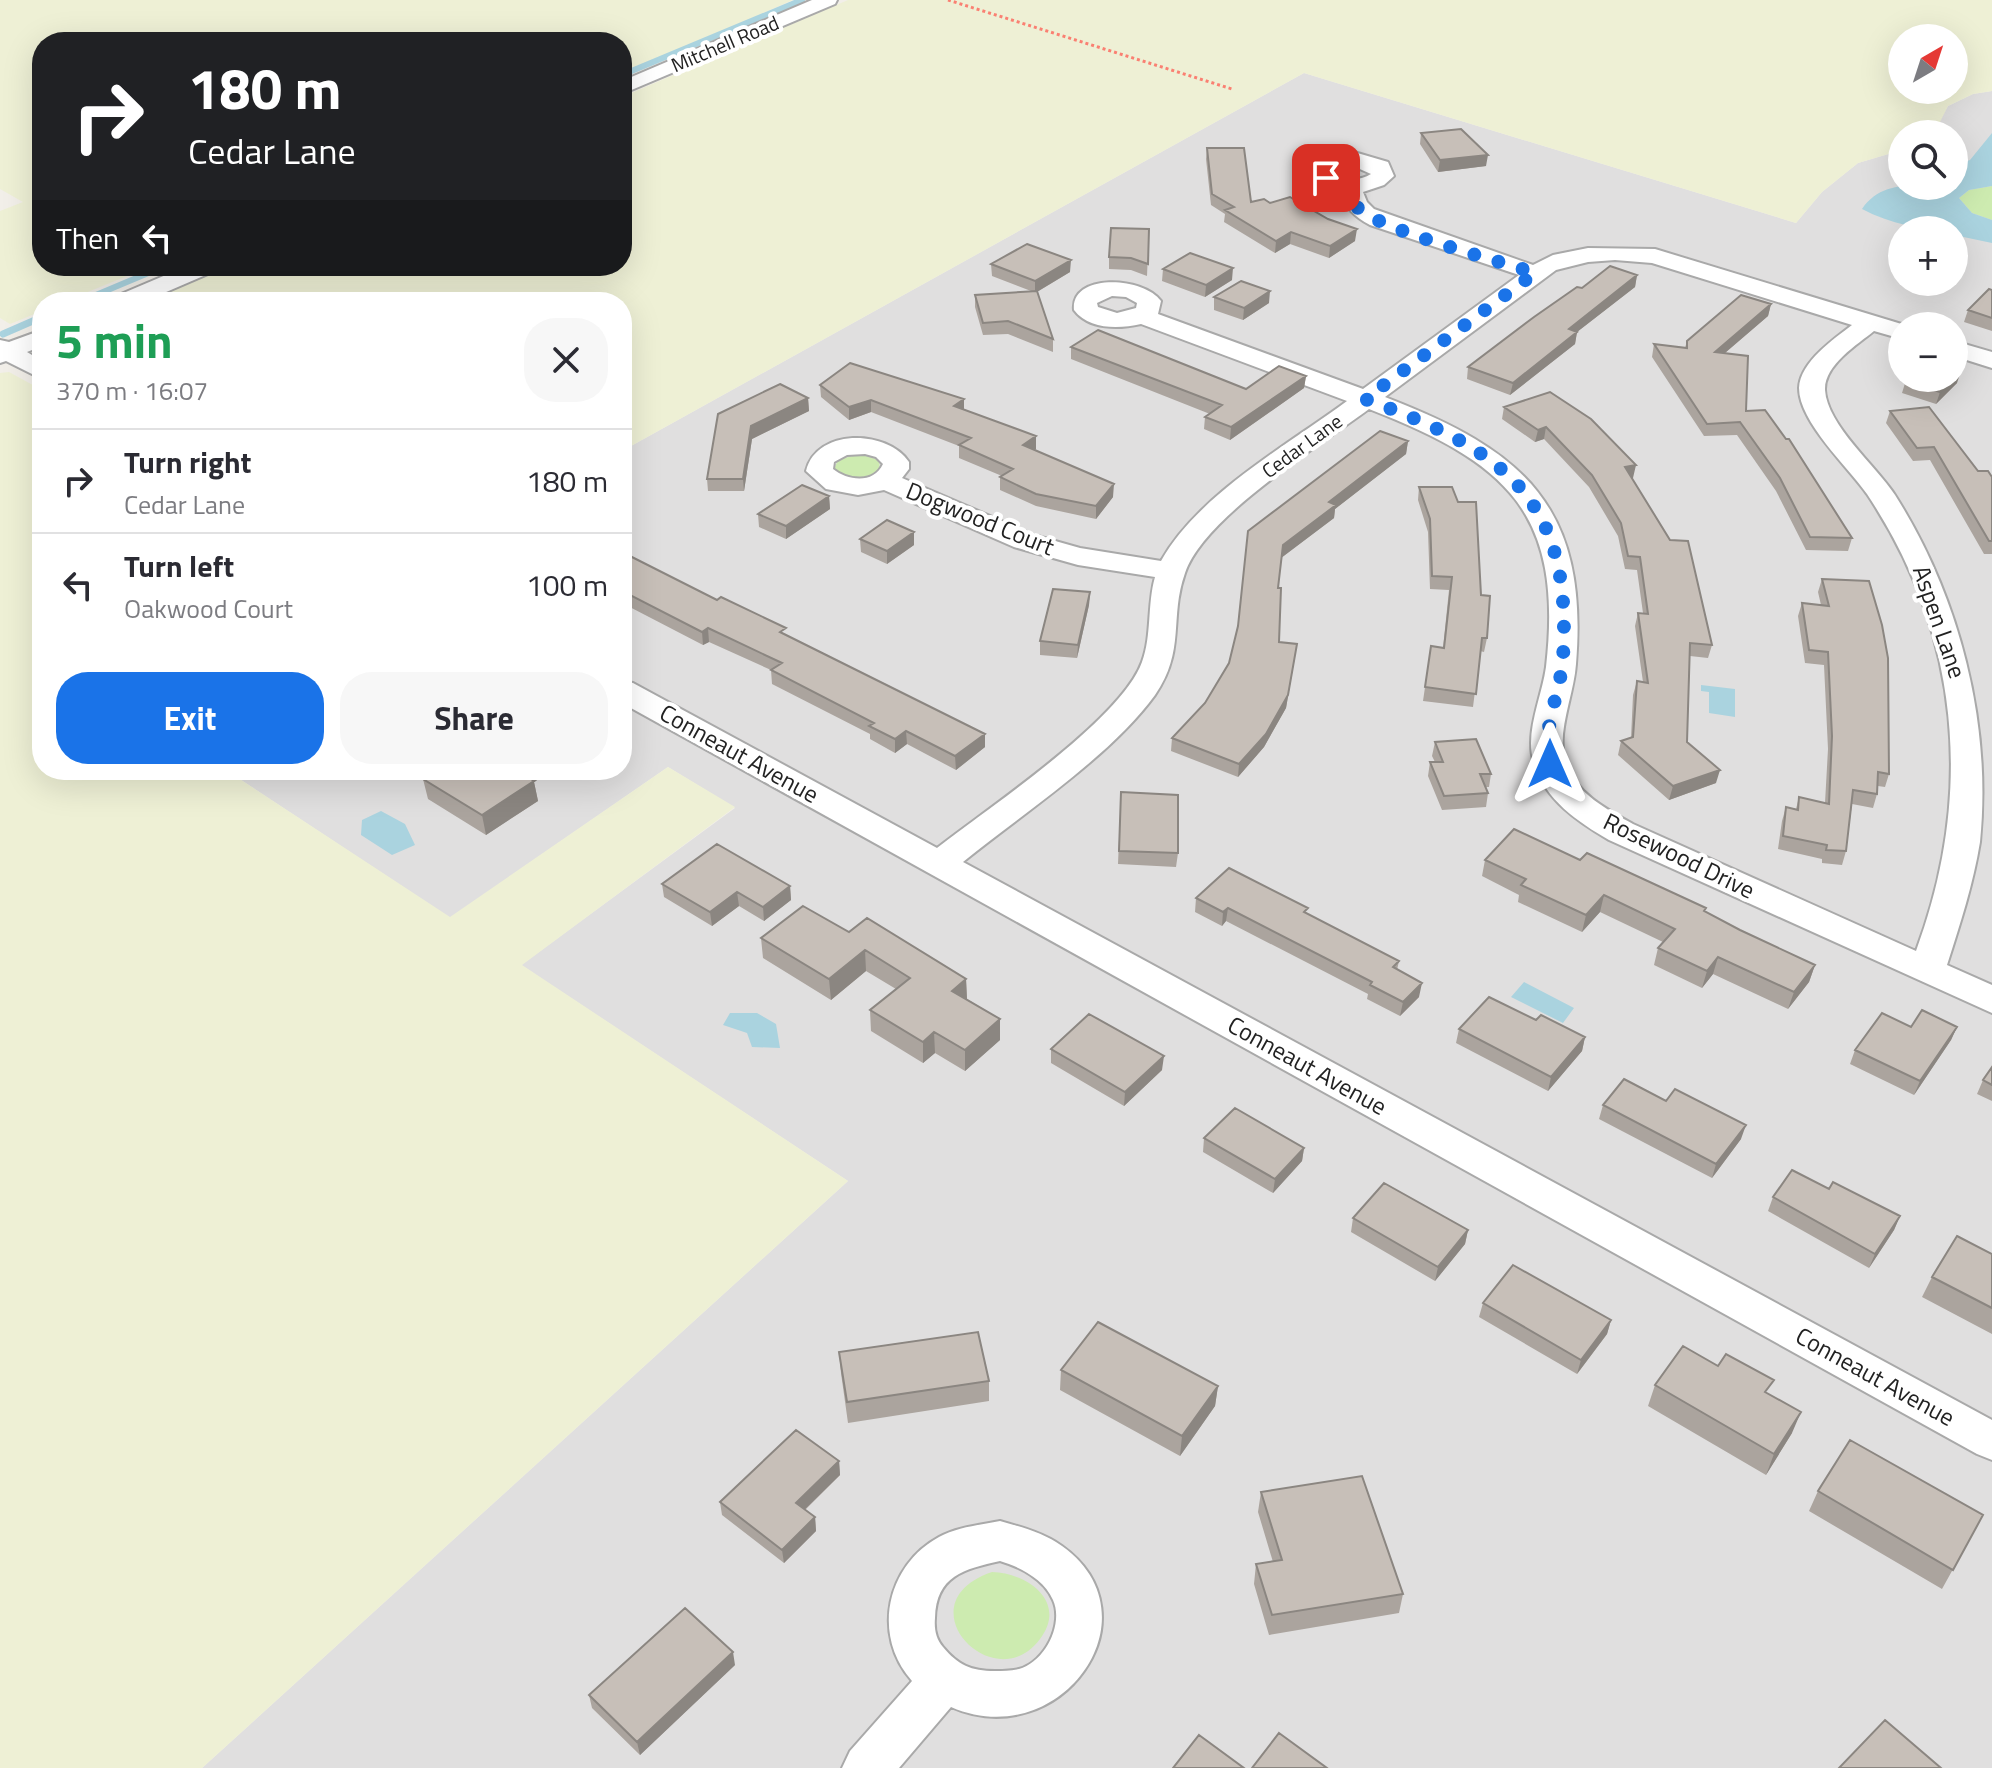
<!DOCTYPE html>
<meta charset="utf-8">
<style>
:root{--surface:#fff;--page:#f7f7f7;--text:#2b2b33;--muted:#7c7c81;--line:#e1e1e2;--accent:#1a73e8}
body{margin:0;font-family:"Titillium Web",sans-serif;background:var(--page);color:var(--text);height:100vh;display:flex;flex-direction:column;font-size:30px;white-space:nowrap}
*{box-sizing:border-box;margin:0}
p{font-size:26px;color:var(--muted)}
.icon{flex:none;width:44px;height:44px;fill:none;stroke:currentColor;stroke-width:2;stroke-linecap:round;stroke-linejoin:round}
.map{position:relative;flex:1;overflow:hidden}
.details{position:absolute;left:32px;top:292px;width:600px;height:488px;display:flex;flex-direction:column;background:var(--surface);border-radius:32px;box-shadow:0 8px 32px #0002}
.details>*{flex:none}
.top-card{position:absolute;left:32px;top:32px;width:600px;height:244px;border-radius:32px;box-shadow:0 8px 32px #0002;background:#202124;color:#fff;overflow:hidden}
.needle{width:52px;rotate:39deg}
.controls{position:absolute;left:1888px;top:24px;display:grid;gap:16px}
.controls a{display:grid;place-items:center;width:80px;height:80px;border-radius:50%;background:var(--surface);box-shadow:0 8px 32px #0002;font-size:40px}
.pin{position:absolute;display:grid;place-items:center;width:68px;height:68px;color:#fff;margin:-34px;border-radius:16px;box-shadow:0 4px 12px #0006}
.me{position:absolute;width:88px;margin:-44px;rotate:0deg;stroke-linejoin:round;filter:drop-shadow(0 0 6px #0008)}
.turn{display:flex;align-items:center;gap:28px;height:168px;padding:0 24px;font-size:36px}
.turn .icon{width:104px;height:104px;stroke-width:2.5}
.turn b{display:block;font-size:56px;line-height:68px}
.then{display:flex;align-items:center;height:76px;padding:0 24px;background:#0003;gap:16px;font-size:30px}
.round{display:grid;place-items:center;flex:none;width:84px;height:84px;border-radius:32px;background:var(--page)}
.head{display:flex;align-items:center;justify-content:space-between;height:136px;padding:0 24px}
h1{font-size:48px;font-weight:700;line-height:60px;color:#1e9e55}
.cta{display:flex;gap:16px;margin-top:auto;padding:16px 24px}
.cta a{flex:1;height:92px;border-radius:32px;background:var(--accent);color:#fff;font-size:32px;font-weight:700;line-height:92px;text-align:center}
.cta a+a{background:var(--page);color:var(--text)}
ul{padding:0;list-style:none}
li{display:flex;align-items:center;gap:24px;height:104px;padding:0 24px;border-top:2px solid var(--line)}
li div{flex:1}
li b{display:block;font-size:30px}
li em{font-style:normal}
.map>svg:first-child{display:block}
.residential{fill:#e0dfdf;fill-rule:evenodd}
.farmland{fill:#eef0d5;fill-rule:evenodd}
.grass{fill:#cdebb0}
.water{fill:#aad3df}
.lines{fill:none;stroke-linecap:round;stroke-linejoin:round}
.stream-far1{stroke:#aad3df;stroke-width:6}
.stream{stroke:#aad3df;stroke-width:7}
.minor-casing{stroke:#a9a9a9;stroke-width:4}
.path{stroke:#fa8072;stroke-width:3;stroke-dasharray:3 3;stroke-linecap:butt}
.minor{fill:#fff;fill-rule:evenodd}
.wall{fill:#aba49e}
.shaded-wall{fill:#8b8681}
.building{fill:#c7bfb8;stroke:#8b8681;stroke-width:2}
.route{stroke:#1a73e8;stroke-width:14;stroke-dasharray:0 25.2}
.labels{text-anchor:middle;stroke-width:8;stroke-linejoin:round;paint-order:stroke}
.far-street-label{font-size:20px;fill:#222;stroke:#fff}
.street-label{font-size:24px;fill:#222;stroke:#fff}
</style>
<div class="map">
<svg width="1992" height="1768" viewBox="0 0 1992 1768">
<rect width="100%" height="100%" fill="#f2efe9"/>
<path class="residential" d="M1304,73L1796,223L1822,192L1858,163L1902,150V186H1954V134H1934L1938,121L1948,106L1973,94L1992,91V1768H202L848,1181L521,965L735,808L668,767L450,918L226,770H622V451ZM1902,230H1954V282H1902ZM1902,326H1954V378H1902Z"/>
<path class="farmland" d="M0,0H793L622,75V42H42V266H152L63,302H42V311L10,324L0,318V211L23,202L0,189Z
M848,0H1992V91L1973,94L1948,106L1934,134H1902V150L1858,163L1822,192L1796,223L1304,73L622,451V302H143L227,266H622V97ZM1902,38H1954V90H1902Z
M9,372L42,390V770H226L450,917L668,767L735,807L522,965L848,1181L202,1768H0V373Z"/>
<path class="grass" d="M1992,186V220L1972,213L1959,198L1969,190Z
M859,454L879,460L880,471C864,480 847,482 834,469L838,460Z
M992,1572C1028,1573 1068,1602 1040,1639C994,1701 901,1603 992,1572Z"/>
<path class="water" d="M1992,133V186L1969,190L1959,198L1972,213L1992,220V243L1954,235V230C1922,230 1890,224 1862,209C1883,178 1921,186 1954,186V165L1970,160Z
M1701,685L1735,689V717L1709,713V692L1701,691Z
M381,811L405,824L415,845L392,855L361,835L362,820Z
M1524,982L1574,1008L1563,1023L1511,997Z
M730,1013H757L776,1024L780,1048L752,1047L747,1033L723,1025Z"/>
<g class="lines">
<path class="stream-far1" d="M622,75L802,0
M84,300L165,266"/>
<path class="stream" d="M79,302L89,298
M3,334L42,317"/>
<defs>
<path id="minor" d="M812,0H837L835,4L622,94V81Z
M1354,152L1388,162L1394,176L1384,185L1363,192L1367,202L1374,209L1533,265L1553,255L1588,248L1655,249L1908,326H1902V339L1874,331C1857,345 1824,365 1825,390C1827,425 1876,466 1895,495C1959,596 1992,722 1980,842C1973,885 1960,924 1947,965L1992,985V1013L1609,840C1578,822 1545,800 1534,763C1524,733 1542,697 1546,667C1564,511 1505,462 1369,409C1319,446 1204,517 1185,573C1169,618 1186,650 1155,695C1111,756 1022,814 963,862L1992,1420V1460L1977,1454L622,703V681L633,683L937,848C988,808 1121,720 1142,662C1152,635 1147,605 1155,577L1078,565L1014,547L884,490L858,495L826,489L806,471C816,428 887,429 909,462V469L902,478L1034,535L1080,548L1161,561C1198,495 1286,446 1347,401L1141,324C1119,329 1089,330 1074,310C1070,273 1143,276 1161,301L1158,314L1363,389L1519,275L1370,225C1355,217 1345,208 1341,191L1320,183L1310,169L1320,157ZM1353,166L1371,174C1358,182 1345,180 1332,171L1335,168ZM1615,260L1652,263L1852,325C1834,339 1800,362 1799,388C1799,422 1848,467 1867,494C1961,635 1974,795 1916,951L1633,824C1608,810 1577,794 1566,765C1555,734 1574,696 1576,664C1589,506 1523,450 1385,397L1556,270L1588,262ZM1112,296L1126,297L1137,303L1136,308L1117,313L1098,307L1097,303ZM865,454L876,457L883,464C874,484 848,481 833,469L834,462L847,455Z
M187,266H219L215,271L143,302H111L114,297Z
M42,330V346L27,352L42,361V379L6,361L0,363V340L9,342Z
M1954,341L1992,352V368L1954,356Z
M1000,1521C1021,1527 1044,1533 1062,1546C1160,1616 1060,1755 951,1707L899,1768H842L850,1751L912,1681C871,1635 887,1565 939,1537C957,1527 980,1525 1000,1521ZM1000,1561C1020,1567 1044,1579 1053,1600C1064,1624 1045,1662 1019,1669C1011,1671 1003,1671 995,1671C971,1671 958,1665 943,1647C936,1639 934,1629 935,1618C936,1576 964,1569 1000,1561Z"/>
</defs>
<use href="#minor" class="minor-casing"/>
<path class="path" d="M948,0L1232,89"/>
<use href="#minor" class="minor"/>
</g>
<path class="wall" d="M1421,133L1486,166L1438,172L1420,144Z
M1207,148L1251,202L1270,203L1355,241L1329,258L1290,244L1275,253L1224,222L1225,214L1211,205L1206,159Z
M1149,229L1147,276L1131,270L1109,269V257Z
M991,264L1070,272L1037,292L1053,339V352L1008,334L983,335L975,307V295L1031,291L992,276Z
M1163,269L1232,280L1205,297L1162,281Z
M1637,275L1635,287L1577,332L1575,344L1510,395L1467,379L1468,367L1582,288Z
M1992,290V331L1964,322L1968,310Z
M1214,297L1269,303L1243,320L1214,310Z
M1771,304L1768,316L1725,353L1746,411L1852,538L1848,551L1806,550L1776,491L1737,435L1704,436L1652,357L1654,344L1685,348L1687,341Z
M1071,347L1246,389L1306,376L1304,388L1230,440L1204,429L1205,417L1210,414L1071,359Z
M1906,380L1957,383L1936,404L1902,393Z
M820,385L964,399V409L1036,449L1034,450L1113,497L1096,519L1036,506L1000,490V477L1002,476L959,458V446L871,412L849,420L821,397Z
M1550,392L1633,478H1631L1712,645L1708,658L1690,656L1687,742L1716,783L1669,800L1618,755L1621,741L1631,738L1633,695L1637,681L1643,682L1635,626L1638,613H1643L1637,570L1625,569L1618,536L1589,487L1544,439L1535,442L1502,419L1504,407Z
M808,398L809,411L752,439L744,491H708L707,479L718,414Z
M1890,411L1978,471L1992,477V554H1984L1930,460L1913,461L1886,423Z
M1408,441L1406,454L1335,509L1334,518L1281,558L1278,588L1279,642L1295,657L1286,708L1264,747L1238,777L1171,751L1172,738L1205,703L1229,663L1238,626L1248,531Z
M1419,487L1481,595L1487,638L1484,652L1480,651L1473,707L1423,701L1431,646L1443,648L1449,590L1430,589L1428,532L1418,500Z
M829,496L830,509L786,539L759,527L758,514Z
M860,539L914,545L887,564L861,552Z
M622,552L787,636L985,734V747L956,770L907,744L895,753L870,739V734L772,684L771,670L709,642L703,645L622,603Z
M1822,579L1889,774L1885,787L1878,786L1877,794L1873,808L1852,804L1846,851L1842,865L1822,863V859L1778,849L1782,821L1786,807L1796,809L1799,797L1825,803L1828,749L1824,665L1805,663L1798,616L1802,603L1821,605L1818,592Z
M1090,592L1089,605L1077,658L1040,655V641Z
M1435,742L1491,774L1489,787H1486L1488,793L1486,807L1442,810L1428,776L1430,762H1435L1432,756Z
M550,772L534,782L538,801L486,835L428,799L423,779Z
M1121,792L1178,853L1176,867L1118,864Z
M1485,860H1580L1705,912L1740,930L1815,965L1809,982L1788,1009L1713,974L1702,988L1654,965L1658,948L1663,942L1600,912L1582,932L1518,902L1519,895L1482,876Z
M662,884L790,886L791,900L764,921L739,906L712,926L664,897Z
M1196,898L1399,961L1397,970L1419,997L1400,1016L1367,999L1368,994L1226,921L1222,926L1195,912Z
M849,932L966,979L967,999L1000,1019V1040L965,1071L935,1053L923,1063L871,1031L870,1010L896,989L866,971L831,1000L763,958L761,938Z
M1536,1020L1585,1037L1582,1051L1548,1091L1456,1043L1459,1029Z
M1911,1027H1957L1951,1040L1914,1095L1850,1064L1855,1050Z
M1051,1049L1162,1070L1124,1106L1051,1063Z
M1992,1067V1101L1977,1094L1983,1080Z
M1603,1105L1741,1139L1712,1178L1599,1119Z
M1204,1138L1304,1148L1302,1161L1273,1193L1203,1152Z
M1829,1189L1900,1216L1894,1230L1869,1268L1768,1211L1773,1197Z
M1353,1218L1468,1230L1465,1244L1435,1281L1351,1232Z
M1992,1254V1334L1922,1297L1932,1277Z
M1483,1303L1611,1320L1607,1334L1577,1374L1479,1317Z
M839,1352L989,1381V1401L848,1423L841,1373Z
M1061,1370L1218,1386L1215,1406L1180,1456L1060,1390Z
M1655,1385L1768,1394L1792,1433L1766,1475L1648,1406Z
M839,1461L840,1475L805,1510L815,1517L816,1531L784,1563L722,1515L720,1502Z
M1818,1491L1983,1515L1942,1589L1809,1511Z
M1261,1492L1403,1594L1399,1613L1269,1635L1254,1584L1256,1564L1273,1562L1258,1512Z
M735,1665L640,1755L592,1708L589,1695Z"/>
<path class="shaded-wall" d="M1488,155L1486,166L1438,172L1440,160Z
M1357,229L1355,241L1329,258L1330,246Z
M1291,232L1290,244L1275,253L1276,241Z
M1071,260L1070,272L1035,293V281Z
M1233,268L1232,280L1205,297L1206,285Z
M1637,275L1635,287L1577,332L1575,344L1510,395L1513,383L1569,329Z
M1270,291L1269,303L1243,320L1244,308Z
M1771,304L1768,316L1712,364L1715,352Z
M1961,371L1957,383L1936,404L1940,392Z
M1306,376L1304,388L1230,440L1231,427Z
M808,398L809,411L752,439L744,491L743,479L751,426Z
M964,399V412L954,406Z
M871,400V412L849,420V407Z
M1546,427L1544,439L1535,442L1538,430Z
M1036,436V449L1023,458V445Z
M1408,441L1406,454L1335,509L1334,518L1281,558L1283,545L1329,502Z
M1636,465L1633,478L1622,480L1625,467Z
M1114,484L1113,497L1096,519V506Z
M829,496L830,509L786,539V526Z
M914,532V545L887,564V551Z
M1090,592L1089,605L1077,658L1078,645Z
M708,628L709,642L703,645L702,632Z
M1297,644L1286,708L1264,747L1238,777L1239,764Z
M906,731L907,744L895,753V739Z
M985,734V747L956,770L955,756Z
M517,770H550V772L534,782L538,801L486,835L482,815Z
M1720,770L1716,783L1669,800L1673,786Z
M790,886L791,900L764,921L763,907Z
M737,892L739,906L712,926L710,912Z
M1604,895L1600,912L1582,932L1586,915Z
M1228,908L1226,921L1222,926L1223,912Z
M865,950L866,971L831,1000L829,979Z
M1718,957L1713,974L1702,988L1707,971Z
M1815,965L1809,982L1788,1009L1794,992Z
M966,979L967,1000L952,991Z
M1422,983L1419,997L1400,1016L1403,1002Z
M1000,1019V1040L965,1071V1050Z
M1957,1027L1951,1040L1914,1095L1920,1081Z
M934,1032L935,1053L923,1063V1042Z
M1585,1037L1582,1051L1548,1091L1551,1077Z
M1164,1056L1162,1070L1124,1106L1125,1092Z
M1746,1125L1741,1139L1712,1178L1716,1164Z
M1304,1148L1302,1161L1273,1193L1275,1179Z
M1900,1216L1894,1230L1869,1268L1875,1254Z
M1468,1230L1465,1244L1435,1281L1438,1267Z
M1611,1320L1607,1334L1577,1374L1581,1360Z
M1218,1386L1215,1406L1180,1456L1182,1436Z
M1801,1412L1792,1433L1766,1475L1774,1454Z
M839,1461L840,1475L797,1517L796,1503Z
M815,1517L816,1531L784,1563L782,1550Z
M733,1652L735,1665L640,1755L637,1742Z"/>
<path class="building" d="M1461,129L1488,155L1440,160L1421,133Z
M1207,148H1244L1251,202L1264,199L1270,203L1290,197L1328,219L1357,229L1330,246L1291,232L1276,241L1225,210L1234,207L1212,194Z
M1111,228L1149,229L1148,264L1131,258L1109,257Z
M1027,244L1071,260L1035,281L991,264Z
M1190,253L1233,268L1206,285L1163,269Z
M1610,266L1637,275L1569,329L1577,332L1513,383L1468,367L1534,317L1577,287L1582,288Z
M1241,281L1270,291L1244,308L1214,297Z
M1989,289L1992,290V318L1968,310Z
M1037,291L1053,339L1008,321L983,323L975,295Z
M1741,295L1771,304L1715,352L1748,356L1746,411L1765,410L1786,439H1789L1852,538L1810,537L1780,478L1740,422L1707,424L1654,344L1687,348V341Z
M1098,330L1246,389L1279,366L1306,376L1231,427L1205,417L1222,405L1071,347Z
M850,363L964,399L954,406L1036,436L1023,445L1114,484L1096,506L1036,494L1000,477L1013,469L959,445L971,438L871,400L849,407L820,385Z
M1954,369L1961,371L1954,378Z
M1908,378H1954L1940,392L1906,380Z
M780,384L808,398L751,426L743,479H707L718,414Z
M1550,392L1591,419L1636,465L1625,467L1670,540L1688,541L1712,645L1690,643L1687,742L1720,770L1673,786L1621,741L1633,737L1637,681L1648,683L1638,613L1648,614L1640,557L1628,556L1621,523L1592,475L1546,427L1538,430L1504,407Z
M1929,407L1978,471H1988L1992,477V541H1989L1934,447L1917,448L1890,411Z
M1380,431L1408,441L1329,502L1336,505L1283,545L1278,588H1281L1279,642L1297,644L1288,695L1266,734L1239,764L1172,738L1205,703L1229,663L1238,626L1248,531Z
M802,485L829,496L786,526L758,514Z
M1419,487H1452L1458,502H1476L1481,595L1490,596L1487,638H1482L1476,694L1425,687L1431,646L1444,648L1452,577L1432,576L1430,519Z
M887,520L914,532L887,551L860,539Z
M622,552L717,600L721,597L786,628L780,632L985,734L955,756L906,731L895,739L869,726L874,723L771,670L782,663L708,628L702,632L622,591Z
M1822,579L1869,581L1882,625L1888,658L1889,774L1878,772L1877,794L1853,790L1846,851L1826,850L1827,845L1783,836L1786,807L1798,810L1799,797L1829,804L1832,736L1828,652L1809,650L1802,603L1829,606Z
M1053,589L1090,592L1078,645L1040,641Z
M1476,739L1491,774H1480L1488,793L1444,796L1430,762H1443L1435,742Z
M438,770H517L534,781L482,815L423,779Z
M1121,792L1178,795V853L1119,851Z
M1514,829L1580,860L1587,853L1706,908L1704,911L1740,930L1815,965L1794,992L1718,957L1707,971L1658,948L1675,929L1604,895L1586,915L1521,885L1526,879L1485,860Z
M717,844L790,886L763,907L737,892L710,912L662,884Z
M1229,868L1308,908L1304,912L1399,961L1393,967L1422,983L1403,1002L1370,985L1372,982L1228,908L1223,912L1196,898Z
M803,906L849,932L867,918L966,979L952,991L1000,1019L965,1050L934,1032L923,1042L870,1010L910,978L865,950L829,979L761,938Z
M1489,997L1536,1020L1541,1015L1585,1037L1551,1077L1459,1029Z
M1922,1010L1957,1027L1920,1081L1855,1050L1882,1013L1911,1027Z
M1089,1014L1164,1056L1125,1092L1051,1049Z
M1992,1067V1085L1983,1080Z
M1624,1079L1666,1101L1675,1089L1746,1125L1716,1164L1603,1105Z
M1235,1108L1304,1148L1275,1179L1204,1138Z
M1792,1170L1829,1189L1833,1182L1900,1216L1875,1254L1773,1197Z
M1384,1183L1468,1230L1438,1267L1353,1218Z
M1957,1236L1992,1254V1308L1932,1277Z
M1513,1265L1611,1320L1581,1360L1483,1303Z
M1098,1322L1218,1386L1182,1436L1061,1370Z
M978,1332L989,1381L847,1402L839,1352Z
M1683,1346L1718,1366L1726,1354L1774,1380L1765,1392L1801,1412L1774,1454L1655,1385Z
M796,1430L839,1461L796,1503L815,1517L782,1550L720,1502Z
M1850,1440L1983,1515L1953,1570L1818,1491Z
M1362,1476L1403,1594L1272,1615L1256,1564L1282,1560L1261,1492Z
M685,1608L733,1652L637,1742L589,1695Z
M1885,1720L1941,1768H1839Z
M1279,1733L1327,1768H1252Z
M1199,1735L1244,1768H1173Z"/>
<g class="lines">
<path class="route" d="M1326,178L1351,185C1352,194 1351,202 1358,208C1383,231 1496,260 1535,273L1365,399C1503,450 1573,497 1563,657C1561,693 1541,728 1550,764"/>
</g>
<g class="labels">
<g class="far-street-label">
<text transform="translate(725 44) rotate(-23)" y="7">Mitchell Road</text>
<text transform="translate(1302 446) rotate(-36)" y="7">Cedar Lane</text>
</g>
<g class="street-label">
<text transform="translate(980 519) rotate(22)" y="8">Dogwood Court</text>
<text transform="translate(1939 622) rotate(71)" y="8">Aspen Lane</text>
<text transform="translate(739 754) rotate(29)" y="8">Conneaut Avenue</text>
<text transform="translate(1679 856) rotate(26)" y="8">Rosewood Drive</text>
<text transform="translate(1307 1066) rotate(29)" y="8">Conneaut Avenue</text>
<text transform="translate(1875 1377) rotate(29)" y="8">Conneaut Avenue</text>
</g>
</g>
</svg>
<div class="controls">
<a><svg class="needle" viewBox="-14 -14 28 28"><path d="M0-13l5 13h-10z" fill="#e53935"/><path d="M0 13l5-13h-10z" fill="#7c7c81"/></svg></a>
<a><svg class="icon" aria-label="search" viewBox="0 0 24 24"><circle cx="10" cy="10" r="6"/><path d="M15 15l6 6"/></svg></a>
<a>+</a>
<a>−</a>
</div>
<div class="pin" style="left:1326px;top:178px;background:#d93025"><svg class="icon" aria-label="arrive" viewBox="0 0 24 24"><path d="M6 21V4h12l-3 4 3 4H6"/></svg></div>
<svg class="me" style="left:1550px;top:764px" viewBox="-20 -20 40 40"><path d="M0-17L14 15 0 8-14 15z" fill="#1a73e8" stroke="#fff" stroke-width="4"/></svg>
<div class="top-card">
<div class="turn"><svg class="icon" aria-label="right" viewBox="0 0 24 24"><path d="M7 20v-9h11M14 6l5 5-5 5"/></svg><div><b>180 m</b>Cedar Lane</div></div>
<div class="then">Then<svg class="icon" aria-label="left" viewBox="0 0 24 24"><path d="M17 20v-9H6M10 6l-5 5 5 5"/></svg></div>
</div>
<section class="details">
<div class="head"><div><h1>5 min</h1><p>370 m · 16:07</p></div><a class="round"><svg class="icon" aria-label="close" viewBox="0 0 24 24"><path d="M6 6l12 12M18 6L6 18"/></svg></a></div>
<ul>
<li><svg class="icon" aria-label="right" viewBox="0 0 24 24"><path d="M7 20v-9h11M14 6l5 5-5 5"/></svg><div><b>Turn right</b><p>Cedar Lane</p></div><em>180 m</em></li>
<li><svg class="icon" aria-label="left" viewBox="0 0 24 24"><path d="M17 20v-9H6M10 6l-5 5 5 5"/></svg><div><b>Turn left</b><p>Oakwood Court</p></div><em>100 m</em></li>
</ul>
<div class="cta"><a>Exit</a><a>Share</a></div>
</section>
</div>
